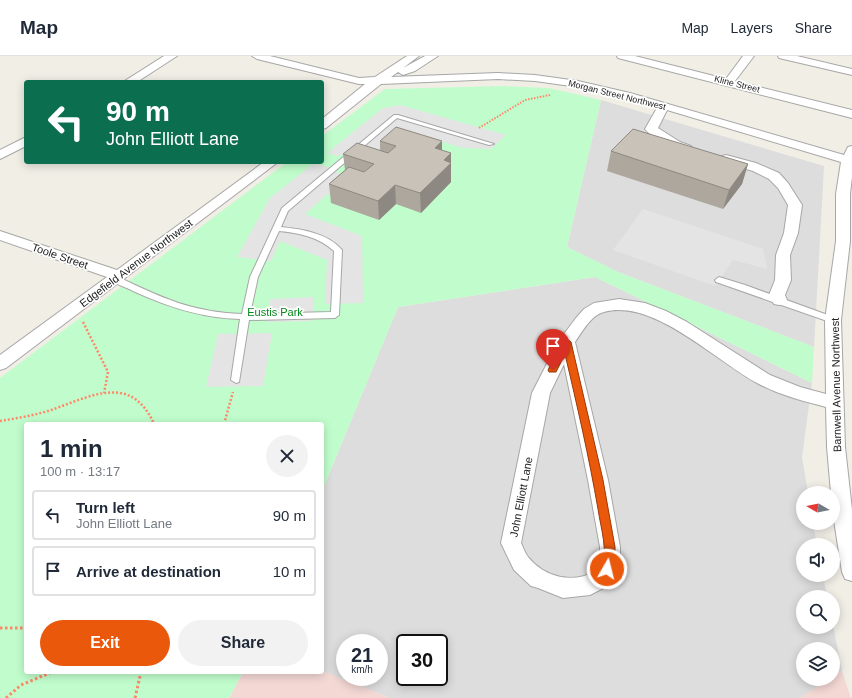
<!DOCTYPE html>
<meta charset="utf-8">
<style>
:root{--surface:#fff;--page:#f2f2f3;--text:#1f2937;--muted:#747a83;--line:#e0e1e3;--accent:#ea580c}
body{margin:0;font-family:Helvetica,sans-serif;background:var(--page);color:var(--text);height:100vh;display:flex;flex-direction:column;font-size:15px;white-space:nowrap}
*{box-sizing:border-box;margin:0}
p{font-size:13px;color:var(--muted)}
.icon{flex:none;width:22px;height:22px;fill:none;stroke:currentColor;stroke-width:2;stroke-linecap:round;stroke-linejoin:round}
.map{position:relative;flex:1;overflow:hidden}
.side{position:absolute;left:24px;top:366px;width:300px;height:252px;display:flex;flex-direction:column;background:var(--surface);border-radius:4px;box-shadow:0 2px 10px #0003}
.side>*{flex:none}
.top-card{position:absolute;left:24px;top:24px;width:300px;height:84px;border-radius:4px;box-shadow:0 2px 10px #0003;background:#0b6e4f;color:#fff;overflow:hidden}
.needle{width:26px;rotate:279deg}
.tools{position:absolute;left:796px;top:430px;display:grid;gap:8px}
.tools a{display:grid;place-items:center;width:44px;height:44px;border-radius:50%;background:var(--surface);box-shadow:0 2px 10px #0003;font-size:20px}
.speed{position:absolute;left:336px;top:578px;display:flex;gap:8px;font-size:20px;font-weight:700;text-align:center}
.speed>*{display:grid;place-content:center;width:52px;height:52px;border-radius:50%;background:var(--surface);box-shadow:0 2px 10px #0003;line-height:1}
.speed small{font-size:10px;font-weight:400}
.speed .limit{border:2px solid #111;border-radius:6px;background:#fff;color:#111}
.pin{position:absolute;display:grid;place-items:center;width:34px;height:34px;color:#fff;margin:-41px -17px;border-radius:50% 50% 50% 0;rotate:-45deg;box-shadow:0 0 4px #0007}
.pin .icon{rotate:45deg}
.me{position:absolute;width:44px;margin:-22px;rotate:8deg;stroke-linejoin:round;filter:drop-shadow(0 0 3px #0008)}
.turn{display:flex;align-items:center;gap:14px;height:84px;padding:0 16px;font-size:18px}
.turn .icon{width:52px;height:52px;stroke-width:2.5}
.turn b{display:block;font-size:28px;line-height:34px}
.round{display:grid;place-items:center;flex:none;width:42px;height:42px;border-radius:21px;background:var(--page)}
.headline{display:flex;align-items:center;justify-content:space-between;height:68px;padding:0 16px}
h1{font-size:24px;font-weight:700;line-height:30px}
.action{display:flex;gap:8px;margin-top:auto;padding:8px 16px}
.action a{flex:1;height:46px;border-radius:24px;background:var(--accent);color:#fff;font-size:16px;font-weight:700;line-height:46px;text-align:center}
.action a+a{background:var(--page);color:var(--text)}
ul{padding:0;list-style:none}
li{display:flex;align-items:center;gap:12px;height:50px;margin:0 8px 6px;padding:0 8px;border:2px solid var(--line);border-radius:4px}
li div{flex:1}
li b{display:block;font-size:15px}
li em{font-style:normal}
header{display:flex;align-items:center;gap:24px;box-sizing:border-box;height:56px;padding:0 20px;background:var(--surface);border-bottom:1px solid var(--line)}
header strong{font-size:19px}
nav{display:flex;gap:22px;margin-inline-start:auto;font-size:14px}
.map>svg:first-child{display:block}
.residential{fill:#dedddd;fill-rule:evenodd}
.commercial{fill:#f3d8d4}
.park{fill:#c1fdcc}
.parking{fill:#e4e4e4}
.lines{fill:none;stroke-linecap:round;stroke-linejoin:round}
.lane-casing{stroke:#a7a7a7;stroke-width:2}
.street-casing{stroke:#a7a7a7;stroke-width:2}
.path-far2{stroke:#ff8769;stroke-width:2;stroke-dasharray:1.5 1.5;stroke-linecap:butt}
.path-far1{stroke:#ff8769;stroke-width:2.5;stroke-dasharray:2 2;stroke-linecap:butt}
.path{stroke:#ff8769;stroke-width:3;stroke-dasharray:2.5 2.5;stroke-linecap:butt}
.lane{fill:#fff;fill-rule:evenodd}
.street{fill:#fff;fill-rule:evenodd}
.wall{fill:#ada79e}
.shaded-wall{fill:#8d8881}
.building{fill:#c9c2b8;stroke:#8d8881}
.route{fill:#ea580c;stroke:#983908}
.labels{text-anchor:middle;stroke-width:3.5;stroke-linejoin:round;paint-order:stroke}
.far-street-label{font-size:9px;fill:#202020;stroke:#fff}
.street-label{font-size:11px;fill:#202020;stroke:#fff}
.park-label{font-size:11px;fill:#05871c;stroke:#fff}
</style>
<header>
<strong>Map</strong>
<nav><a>Map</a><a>Layers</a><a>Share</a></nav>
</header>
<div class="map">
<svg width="852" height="642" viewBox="0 0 852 642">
<rect width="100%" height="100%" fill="#f1eee6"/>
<path class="residential" d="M601,44L824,110L814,291L618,216L567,191Z
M595,221L812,327L802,401L808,437H803V467H813L817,489H803V519H823L827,541H803V571H833V569L842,615L833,621V593H803V623H829L800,642H390L322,615V435L398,251ZM345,587H379V621H345ZM405,587H439V621H405Z"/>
<path class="commercial" d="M322,615L390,642H229L243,616Z
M842,615L851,642H800L829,623H833V621Z"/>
<path class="park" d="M501,30L549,32L601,44L567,191L618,216L814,291L812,327L595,221L398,251L322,435V368H26V616H243L229,642H0V322L287,106H322V80L385,33Z"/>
<path class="parking" d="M400,49L506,79L491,93L463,92L403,74L378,96L368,92L337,100L327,97L383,52Z
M314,107L325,110L347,121L305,158L362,180L363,247L325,248L327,204L280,185L271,205L237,201L270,142Z
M643,153L763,193L767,213L733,204L715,230L613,194Z
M314,241L312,265L267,266L270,243Z
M272,277L263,330L206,331L218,278Z"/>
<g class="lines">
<defs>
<path id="lane" d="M394,59H398L494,88L489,89L397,62L288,155L281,171C301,173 328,177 342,194L339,259L335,262L249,264L239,326L236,327L231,324L240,263C202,262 168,251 133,235C126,231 116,229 111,223L115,220L118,221C162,242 192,256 242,258L250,221L282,152ZM279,175C299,177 319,181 334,195L331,256L250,258L258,221Z
M719,221L745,229L836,262L837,264L836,266H830L716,226L715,224Z"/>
<path id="street" d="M164,0H177L137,26H123Z
M252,0H270L359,22L375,21L407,0H419L403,12L425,0H438L415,15L403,19L398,16L391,21L498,17L535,19L578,25L630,37L844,99L848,91L852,90V121L850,138V185L841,264L845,391L852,454V525L845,523L842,516L833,458V437H831L827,391L826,351C803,345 779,339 757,327C716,305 653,242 604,256C591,259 582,276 575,286L608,424L620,491V504L611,528L590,539L563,542L538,532L531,530L514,514L501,487L532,337L558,286L576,262L584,253L594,247L619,243L645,247L666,255L687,266L770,319L800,331L826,338L825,264L836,185V138L841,106L667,54L658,72L680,86L691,90L693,93L691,96C680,98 652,82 645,73L657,52L578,31L535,25L498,23L381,28L326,72L322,73V63L365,28H359L257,3ZM564,308L588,424L600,491V504L596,515C573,528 545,522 528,501C525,497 523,491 521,487L550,337Z
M617,0H635L726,23L743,0H754L735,25L852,54V62L618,2Z
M778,0H797L852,13V19L779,2Z
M26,81V90L0,103V94Z
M726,99L756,107L779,117L788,127L802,149L798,177L790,199L791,224L785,239L787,244L784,248L779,249L774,248L769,239L775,224L776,199L784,177L788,149L778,132L769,123L753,115L722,106L720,103L722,100Z
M264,106H278L6,312L0,314V299L107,221L0,184V175L117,214Z"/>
</defs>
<use href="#lane" class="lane-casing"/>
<use href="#street" class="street-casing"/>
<path class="path-far2" d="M479,72L525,44L550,39"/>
<path class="path-far1" d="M83,266L108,316L104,337
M0,365C18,362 37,359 54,353C93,339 132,318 154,368
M224,368L233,336"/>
<path class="path" d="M0,572H26
M6,642L21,629L52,616
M135,642L141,616"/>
<use href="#lane" class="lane"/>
<use href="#street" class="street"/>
</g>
<path class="wall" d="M380,85L442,94L451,106V126L421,157L396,148L379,164L331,147L329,128L345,114L343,98L380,95Z
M611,95L748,108L742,128L723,153L607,115Z"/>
<path class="shaded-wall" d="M442,85V104L435,92Z
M451,97V126L421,157L420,137L444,104Z
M748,108L742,128L723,153L729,134Z
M395,129L396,148L379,164L378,145Z"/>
<path class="building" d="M396,71L442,85L435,92L451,97L444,104L451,107L420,137L395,129L378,145L329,128L349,111L364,116L374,108L343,98L357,87L388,97L396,90L380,85Z
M633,73L748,108L729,134L611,95Z"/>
<path class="route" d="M567,283L571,286L603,424L615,491V504L611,516L607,518L603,516L602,513C608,494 601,473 598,453C589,401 577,349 565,298L556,316H549L548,314L564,284Z"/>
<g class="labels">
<g class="far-street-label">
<text transform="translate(737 28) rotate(14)" y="3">Kline Street</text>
<text transform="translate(617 39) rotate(14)" y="3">Morgan Street Northwest</text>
</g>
<g class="street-label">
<text transform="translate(60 200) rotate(19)" y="4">Toole Street</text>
<text transform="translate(136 207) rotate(-37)" y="4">Edgefield Avenue Northwest</text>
<text transform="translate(836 329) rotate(-91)" y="4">Barnwell Avenue Northwest</text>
<text transform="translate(521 441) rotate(-79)" y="4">John Elliott Lane</text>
</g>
<g class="park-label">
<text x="275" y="260">Eustis Park</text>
</g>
</g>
</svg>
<div class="tools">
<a><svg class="needle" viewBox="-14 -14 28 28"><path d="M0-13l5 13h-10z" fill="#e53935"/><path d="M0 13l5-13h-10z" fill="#747a83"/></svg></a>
<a><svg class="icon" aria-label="sound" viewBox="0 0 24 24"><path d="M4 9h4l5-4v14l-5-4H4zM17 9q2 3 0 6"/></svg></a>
<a><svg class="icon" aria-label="search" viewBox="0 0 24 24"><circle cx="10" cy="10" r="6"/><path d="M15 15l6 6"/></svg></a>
<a><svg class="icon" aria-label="layers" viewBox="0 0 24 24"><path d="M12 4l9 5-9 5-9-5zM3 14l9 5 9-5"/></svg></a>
</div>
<div class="speed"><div>21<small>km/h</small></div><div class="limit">30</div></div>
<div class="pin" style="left:553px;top:314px;background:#d93025"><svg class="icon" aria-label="arrive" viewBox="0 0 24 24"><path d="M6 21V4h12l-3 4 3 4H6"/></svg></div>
<svg class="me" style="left:607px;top:513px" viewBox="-20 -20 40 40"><circle r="17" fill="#ea580c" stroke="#fff" stroke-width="3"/><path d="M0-11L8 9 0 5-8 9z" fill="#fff"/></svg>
<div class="top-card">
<div class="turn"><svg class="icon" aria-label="left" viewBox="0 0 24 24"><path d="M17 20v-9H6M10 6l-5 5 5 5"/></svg><div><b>90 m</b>John Elliott Lane</div></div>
</div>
<section class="side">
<div class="headline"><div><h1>1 min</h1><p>100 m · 13:17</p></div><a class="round"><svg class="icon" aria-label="close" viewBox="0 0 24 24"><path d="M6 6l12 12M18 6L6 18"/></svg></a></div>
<ul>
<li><svg class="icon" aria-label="left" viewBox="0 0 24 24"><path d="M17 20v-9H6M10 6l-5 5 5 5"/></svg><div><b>Turn left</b><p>John Elliott Lane</p></div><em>90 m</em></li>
<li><svg class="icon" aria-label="arrive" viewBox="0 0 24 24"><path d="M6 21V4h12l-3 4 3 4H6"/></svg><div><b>Arrive at destination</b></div><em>10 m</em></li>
</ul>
<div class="action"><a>Exit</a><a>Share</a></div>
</section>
</div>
